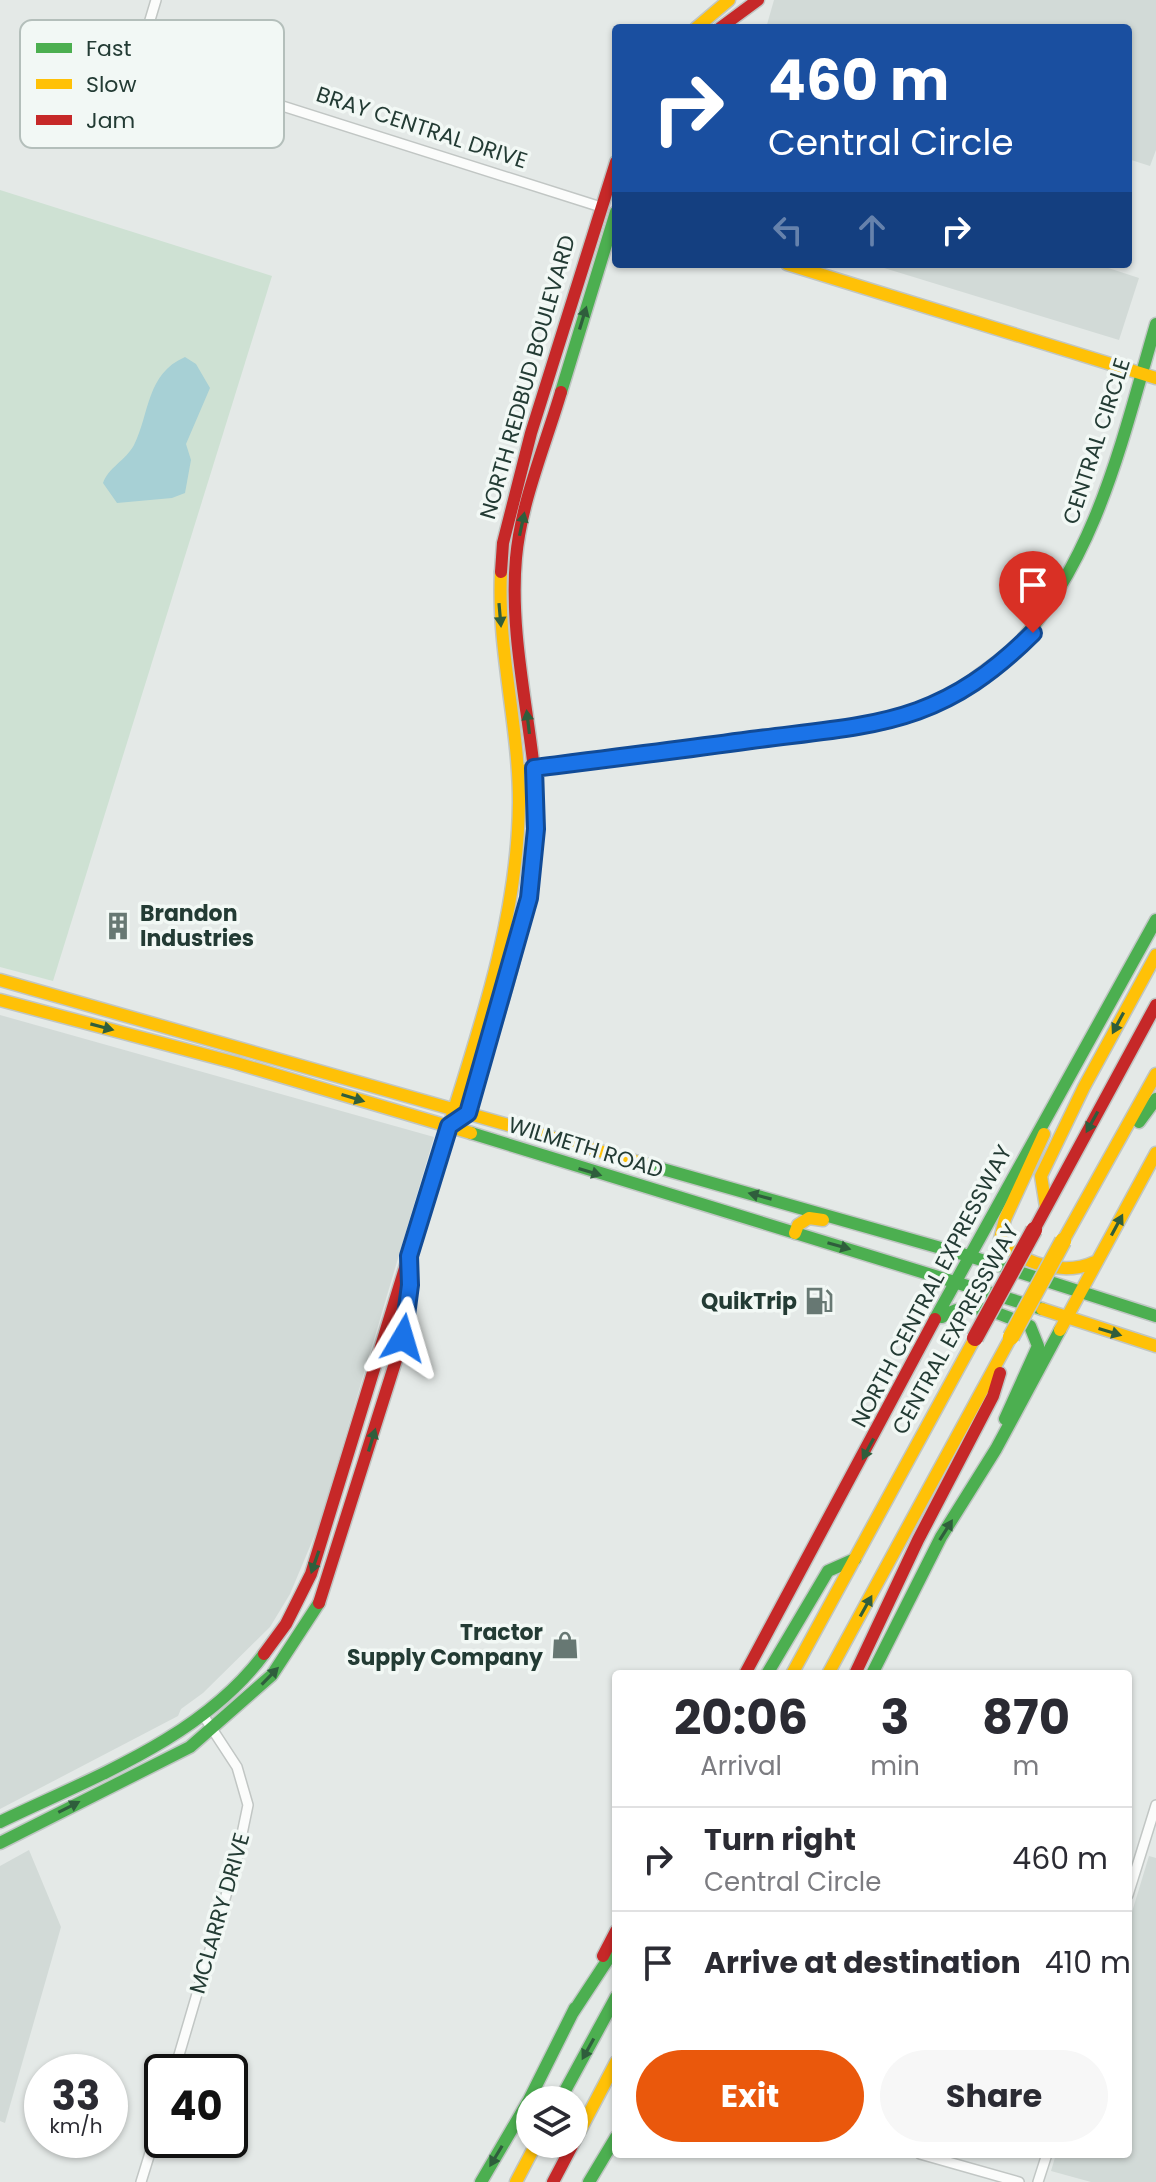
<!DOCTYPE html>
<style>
:root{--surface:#fff;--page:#f7f7f7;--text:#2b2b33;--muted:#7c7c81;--line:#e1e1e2;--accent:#ea580c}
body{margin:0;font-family:Poppins,sans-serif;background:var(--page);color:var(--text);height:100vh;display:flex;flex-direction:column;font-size:30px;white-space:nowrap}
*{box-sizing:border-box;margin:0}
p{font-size:26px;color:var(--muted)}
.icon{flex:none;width:44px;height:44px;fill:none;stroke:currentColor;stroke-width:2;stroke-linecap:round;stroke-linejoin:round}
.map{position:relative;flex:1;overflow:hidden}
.side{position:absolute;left:612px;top:1670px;width:520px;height:488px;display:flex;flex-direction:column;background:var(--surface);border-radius:8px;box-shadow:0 2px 6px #0004}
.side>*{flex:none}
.banner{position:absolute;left:612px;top:24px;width:520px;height:244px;border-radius:8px;box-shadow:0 2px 6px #0004;background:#1a4fa0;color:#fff;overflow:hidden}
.controls{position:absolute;left:516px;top:2086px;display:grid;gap:16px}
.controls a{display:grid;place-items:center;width:72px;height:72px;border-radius:50%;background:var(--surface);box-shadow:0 2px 6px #0004;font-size:40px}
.speed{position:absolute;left:24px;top:2054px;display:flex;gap:16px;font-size:40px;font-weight:700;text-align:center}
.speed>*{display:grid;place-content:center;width:104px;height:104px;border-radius:50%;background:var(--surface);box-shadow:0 2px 6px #0004;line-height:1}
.speed small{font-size:20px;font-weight:400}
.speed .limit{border:4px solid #111;border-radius:12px;background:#fff;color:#111}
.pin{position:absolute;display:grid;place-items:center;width:68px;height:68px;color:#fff;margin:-82px -34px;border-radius:50% 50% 50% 0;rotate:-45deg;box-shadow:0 0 8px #0007}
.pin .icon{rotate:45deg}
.me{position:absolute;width:88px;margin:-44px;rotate:7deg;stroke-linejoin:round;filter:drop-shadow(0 0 6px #0008)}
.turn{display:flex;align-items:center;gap:28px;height:168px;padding:0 24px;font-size:36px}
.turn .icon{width:104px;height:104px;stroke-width:2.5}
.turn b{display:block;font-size:56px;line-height:68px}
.lanes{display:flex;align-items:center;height:76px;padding:0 24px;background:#0003;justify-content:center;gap:40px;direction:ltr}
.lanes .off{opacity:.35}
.eta{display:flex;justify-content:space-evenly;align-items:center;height:136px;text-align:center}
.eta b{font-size:48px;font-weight:700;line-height:56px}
.button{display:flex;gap:16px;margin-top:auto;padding:16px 24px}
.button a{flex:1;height:92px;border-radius:48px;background:var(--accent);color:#fff;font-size:32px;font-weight:700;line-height:92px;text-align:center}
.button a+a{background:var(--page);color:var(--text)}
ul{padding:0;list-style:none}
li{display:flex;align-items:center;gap:24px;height:104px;padding:0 24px;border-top:2px solid var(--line)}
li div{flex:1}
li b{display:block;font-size:30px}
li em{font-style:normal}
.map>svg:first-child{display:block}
.built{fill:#d2dad7}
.green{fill:#cee1d3}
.water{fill:#a7d0d5}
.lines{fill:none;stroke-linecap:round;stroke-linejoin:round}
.street-casing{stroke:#c1c6c4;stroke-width:12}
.fast-casing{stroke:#c0c6c4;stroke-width:15}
.slow-casing{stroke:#c0c6c4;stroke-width:15}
.jam-casing{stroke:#c0c6c4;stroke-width:15}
.street{stroke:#fbfcfb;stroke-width:9}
.fast{stroke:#4caf50;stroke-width:12}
.slow{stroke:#ffc107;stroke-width:12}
.jam{stroke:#c62828;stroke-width:12}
.slow-bridge-casing{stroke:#bdc5c2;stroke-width:19;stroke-linecap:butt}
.jam-bridge-casing{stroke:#bdc5c2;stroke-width:19;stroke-linecap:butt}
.slow-bridge{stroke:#ffc107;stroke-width:16}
.jam-bridge{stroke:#c62828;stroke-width:16}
.oneway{fill:#2f5e3c}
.route-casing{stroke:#114b97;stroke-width:20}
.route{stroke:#1a73e8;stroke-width:14}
.labels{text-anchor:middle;stroke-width:7;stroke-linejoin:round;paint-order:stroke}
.street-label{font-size:22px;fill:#233b34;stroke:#f2f8f5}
.poi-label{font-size:22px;font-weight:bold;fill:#233b34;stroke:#f2f8f5;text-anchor:end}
.key{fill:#f2f8f5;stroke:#b4bfbb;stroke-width:2}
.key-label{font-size:22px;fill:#233b34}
</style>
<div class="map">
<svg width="1156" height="2182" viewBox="0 0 1156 2182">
<rect width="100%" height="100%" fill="#e4e9e7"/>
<path class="built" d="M774,0H1156V150L1150,166L1128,159V28H766Z
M871,264H1096L1139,278L1119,340Z
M0,1015L434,1137L319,1525L290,1594L270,1627L203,1693L181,1709L178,1716L0,1809Z
M29,1850L61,1927L5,2123L0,2121V1866Z
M1149,1856L1156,1858V2182H1091L1051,2171L1056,2154H1128V1925Z"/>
<path class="green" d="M0,190L272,276L53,981L0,967Z"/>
<path class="water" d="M185,357L196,364L210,388L186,444L191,460L185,493L172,498L117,503L103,483C108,468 126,460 134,445C150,413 146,374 185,357Z"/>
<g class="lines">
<defs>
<path id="street" d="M77,41L601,207
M138,60L156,0
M1128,1895L1156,1805
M174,2072L237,1858L248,1805L237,1767L203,1715
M920,2154L1019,2182
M141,2182L162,2114
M1038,2182L1047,2154"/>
<path id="fast" d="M561,392L616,212
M1013,650C1097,559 1122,440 1156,324
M1139,1122L1156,1099
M471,1133L1042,1309
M645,1164L969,1256L1156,1316
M942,1317C971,1297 1001,1315 1030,1326L1038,1346L1005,1419
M935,1319L1156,920
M767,1674L828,1571L855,1559
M872,1674L941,1537L996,1449L1060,1330
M0,1822C91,1778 202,1738 264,1654
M0,1843L190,1747L272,1675L319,1603
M572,2014L616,1947
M560,2100L616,1997
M481,2182L529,2100L575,2008
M589,2182L616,2137"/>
<path id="slow" d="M696,28L729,0
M787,264L1156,378
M528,769L884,723L951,696L1013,650
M0,980L645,1164
M0,1000L236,1063L471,1133
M461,1118L468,1113C502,999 548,882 533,761
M1044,1134L1005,1219L1000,1239C1022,1265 1065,1276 1095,1262
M437,1164C473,1047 518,926 519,802C519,725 497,649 501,572
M1046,1207L1041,1176L1084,1087L1156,955
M795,1233L798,1225L809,1218L823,1220
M1063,1241L1156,1074
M1042,1309L1156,1346
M1060,1330L1156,1153
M792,1674L975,1338
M828,1674L1011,1337
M574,2142L616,2062
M516,2182L536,2144"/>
<path id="jam" d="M720,28L758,0
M501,572L503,543L531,433L616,162
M533,761C525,694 510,625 516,558C521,502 545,446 561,392
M1034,1230L1156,1005
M319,1603L403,1338L409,1268
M264,1654L286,1624L311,1574L437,1164
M745,1674L935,1319
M855,1674L918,1540L993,1396L1000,1373
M603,1956L616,1931
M553,2182L573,2144"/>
</defs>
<use href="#street" class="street-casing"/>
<use href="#fast" class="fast-casing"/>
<use href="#slow" class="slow-casing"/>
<use href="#jam" class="jam-casing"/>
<use href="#street" class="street"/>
<use href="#fast" class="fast"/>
<use href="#slow" class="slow"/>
<use href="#jam" class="jam"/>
<defs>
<path id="slow-bridge" d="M1011,1337L1063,1241"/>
<path id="jam-bridge" d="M975,1338L1034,1230"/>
</defs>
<use href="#slow-bridge" class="slow-bridge-casing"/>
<use href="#jam-bridge" class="jam-bridge-casing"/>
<use href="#slow-bridge" class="slow-bridge"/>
<use href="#jam-bridge" class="jam-bridge"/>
</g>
<defs><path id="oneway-solid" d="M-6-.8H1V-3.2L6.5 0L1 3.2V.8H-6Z" transform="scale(2)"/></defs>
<g class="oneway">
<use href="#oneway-solid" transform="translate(583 318) rotate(-73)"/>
<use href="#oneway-solid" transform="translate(522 524) rotate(-78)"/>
<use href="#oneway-solid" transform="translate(500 615) rotate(85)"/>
<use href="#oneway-solid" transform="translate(528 722) rotate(-97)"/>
<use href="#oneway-solid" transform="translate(1118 1023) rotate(118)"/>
<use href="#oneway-solid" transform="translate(102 1027) rotate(15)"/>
<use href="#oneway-solid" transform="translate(353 1098) rotate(17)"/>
<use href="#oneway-solid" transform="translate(1092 1122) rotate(119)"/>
<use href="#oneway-solid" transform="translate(590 1172) rotate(17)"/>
<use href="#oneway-solid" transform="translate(760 1196) rotate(-165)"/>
<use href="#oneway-solid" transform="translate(1117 1225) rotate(-62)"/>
<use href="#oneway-solid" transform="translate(839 1246) rotate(16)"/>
<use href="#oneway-solid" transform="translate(1110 1332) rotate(17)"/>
<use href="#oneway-solid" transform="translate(372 1440) rotate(-73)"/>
<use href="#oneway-solid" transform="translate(868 1449) rotate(118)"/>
<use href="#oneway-solid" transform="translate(946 1530) rotate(-58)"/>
<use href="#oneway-solid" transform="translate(315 1562) rotate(109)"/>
<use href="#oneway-solid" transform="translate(866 1606) rotate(-61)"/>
<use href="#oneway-solid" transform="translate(270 1676) rotate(-46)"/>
<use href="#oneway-solid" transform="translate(69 1807) rotate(-27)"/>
<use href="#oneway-solid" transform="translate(588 2049) rotate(119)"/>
<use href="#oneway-solid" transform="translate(496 2156) rotate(121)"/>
</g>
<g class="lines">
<defs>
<path id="route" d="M403,1338L410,1285L409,1256L449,1126L468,1113L529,898L536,829L534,768C606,759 679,750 751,740C874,724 939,727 1033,633"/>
</defs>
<use href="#route" class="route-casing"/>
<use href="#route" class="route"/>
</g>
<defs>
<symbol id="building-bare" viewBox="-9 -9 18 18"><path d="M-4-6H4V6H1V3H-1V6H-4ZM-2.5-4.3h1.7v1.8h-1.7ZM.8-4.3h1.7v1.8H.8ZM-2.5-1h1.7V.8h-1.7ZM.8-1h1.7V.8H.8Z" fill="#677873" stroke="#f2f8f5" stroke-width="2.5" paint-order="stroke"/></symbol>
<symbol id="fuel-bare" viewBox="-9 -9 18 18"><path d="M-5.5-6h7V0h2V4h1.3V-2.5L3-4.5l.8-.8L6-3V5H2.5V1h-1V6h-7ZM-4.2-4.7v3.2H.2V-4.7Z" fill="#677873" stroke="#f2f8f5" stroke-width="2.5" paint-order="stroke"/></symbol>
<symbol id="shop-bare" viewBox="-9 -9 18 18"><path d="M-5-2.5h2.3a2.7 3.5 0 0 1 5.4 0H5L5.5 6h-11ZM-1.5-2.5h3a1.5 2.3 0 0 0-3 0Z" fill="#677873" stroke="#f2f8f5" stroke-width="2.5" paint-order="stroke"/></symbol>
</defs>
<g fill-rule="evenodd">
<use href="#building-bare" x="98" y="906" width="40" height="40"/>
<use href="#fuel-bare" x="799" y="1281" width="40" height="40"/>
<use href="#shop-bare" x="545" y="1625" width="40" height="40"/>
</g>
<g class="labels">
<g class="street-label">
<text transform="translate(422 127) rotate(18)" y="8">BRAY CENTRAL DRIVE</text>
<text transform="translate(527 377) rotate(-74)" y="8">NORTH REDBUD BOULEVARD</text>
<text transform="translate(1096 441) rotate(-72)" y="8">CENTRAL CIRCLE</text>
<text transform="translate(586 1147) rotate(17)" y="8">WILMETH ROAD</text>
<text transform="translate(931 1286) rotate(-62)" y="8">NORTH CENTRAL EXPRESSWAY</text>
<text transform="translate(955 1329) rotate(-61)" y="8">CENTRAL EXPRESSWAY</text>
<text transform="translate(219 1913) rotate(-74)" y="8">MCLARRY DRIVE</text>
</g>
<g class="poi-label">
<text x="140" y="921" text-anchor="start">Brandon<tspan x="140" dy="25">Industries</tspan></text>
<text x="797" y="1309">QuikTrip</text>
<text x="543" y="1640">Tractor<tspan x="543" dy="25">Supply Company</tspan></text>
</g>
</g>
<rect x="20" y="20" width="264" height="128" rx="12" class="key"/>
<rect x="36" y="43" width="36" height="10" fill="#4caf50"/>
<rect x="36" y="79" width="36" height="10" fill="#ffc107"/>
<rect x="36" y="115" width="36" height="10" fill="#c62828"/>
<g class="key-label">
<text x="86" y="56">Fast</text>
<text x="86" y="92">Slow</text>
<text x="86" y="128">Jam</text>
</g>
</svg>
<div class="controls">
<a><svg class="icon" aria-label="layers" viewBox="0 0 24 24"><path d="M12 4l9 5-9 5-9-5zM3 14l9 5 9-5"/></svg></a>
</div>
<div class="speed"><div>33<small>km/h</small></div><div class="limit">40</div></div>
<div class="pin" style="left:1033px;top:633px;background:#d93025"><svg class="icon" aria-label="arrive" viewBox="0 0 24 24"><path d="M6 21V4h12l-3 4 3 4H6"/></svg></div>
<svg class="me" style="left:403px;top:1338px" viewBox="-20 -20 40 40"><path d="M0-17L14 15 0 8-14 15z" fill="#1a73e8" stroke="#fff" stroke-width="4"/></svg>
<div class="banner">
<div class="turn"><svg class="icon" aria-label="right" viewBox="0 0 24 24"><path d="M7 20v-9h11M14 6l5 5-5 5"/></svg><div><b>460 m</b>Central Circle</div></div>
<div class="lanes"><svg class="icon off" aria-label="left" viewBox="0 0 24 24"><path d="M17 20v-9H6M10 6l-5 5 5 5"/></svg><svg class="icon off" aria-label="ahead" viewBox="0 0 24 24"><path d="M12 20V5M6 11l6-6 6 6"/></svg><svg class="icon" aria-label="right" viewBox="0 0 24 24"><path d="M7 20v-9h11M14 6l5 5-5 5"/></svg></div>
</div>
<section class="side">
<div class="eta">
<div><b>20:06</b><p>Arrival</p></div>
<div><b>3</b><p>min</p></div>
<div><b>870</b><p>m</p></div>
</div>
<ul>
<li><svg class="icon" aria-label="right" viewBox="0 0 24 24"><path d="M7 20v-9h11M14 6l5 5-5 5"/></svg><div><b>Turn right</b><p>Central Circle</p></div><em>460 m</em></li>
<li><svg class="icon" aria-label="arrive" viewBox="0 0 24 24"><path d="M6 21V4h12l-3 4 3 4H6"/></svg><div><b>Arrive at destination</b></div><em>410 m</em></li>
</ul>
<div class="button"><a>Exit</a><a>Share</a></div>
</section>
</div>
